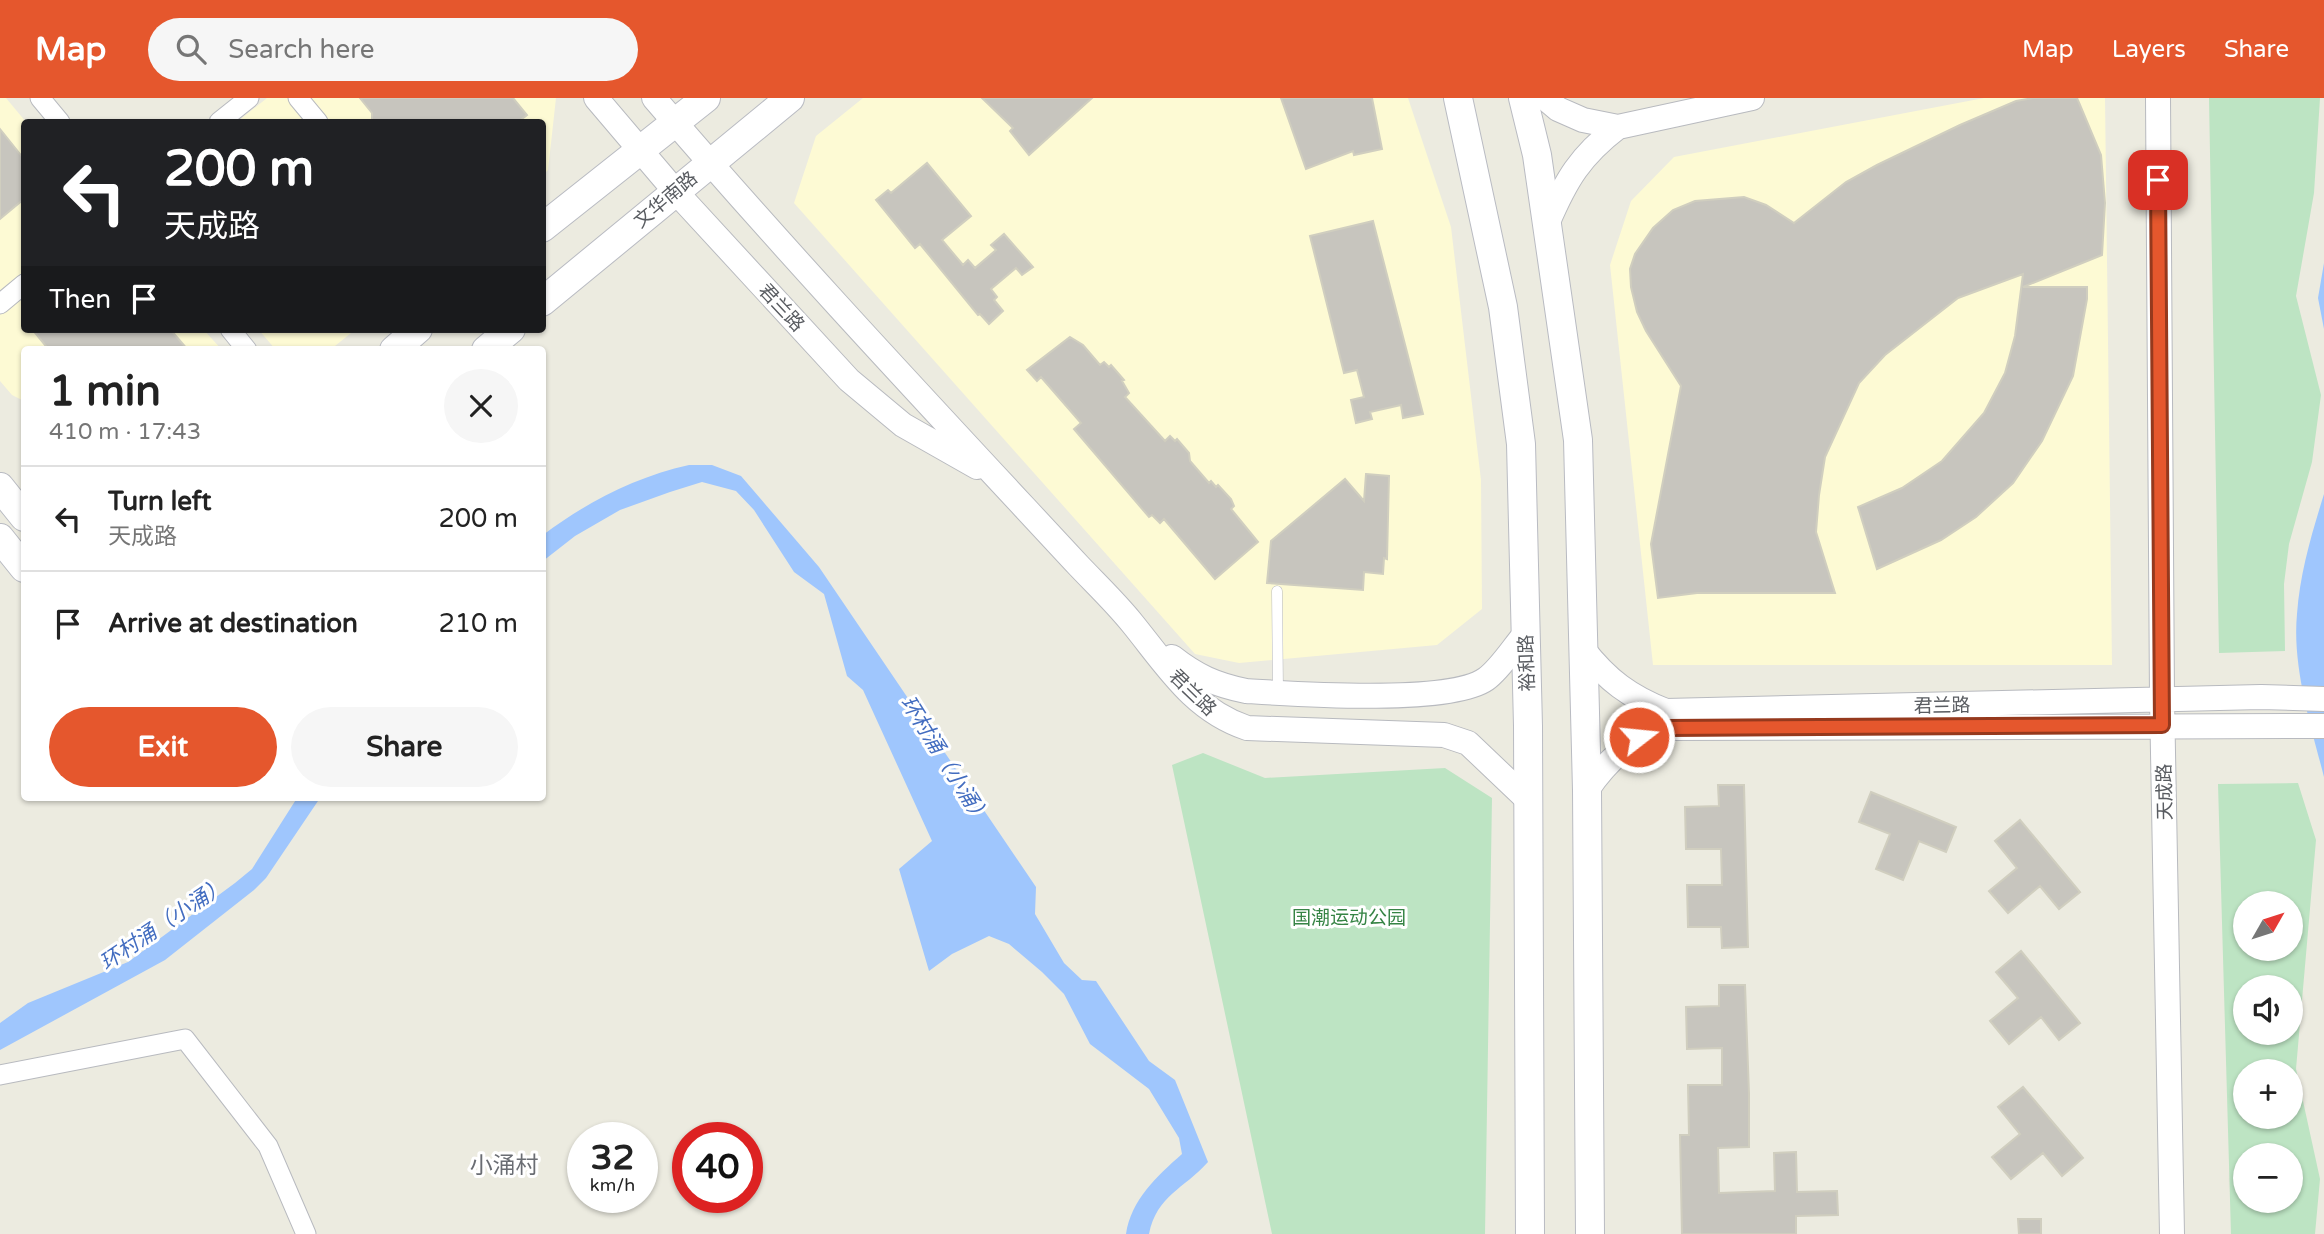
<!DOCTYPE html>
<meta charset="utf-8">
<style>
:root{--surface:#fff;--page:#f6f6f6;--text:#222;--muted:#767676;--line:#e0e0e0;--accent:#e5572d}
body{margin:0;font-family:"Varela Round","Noto Sans SC",sans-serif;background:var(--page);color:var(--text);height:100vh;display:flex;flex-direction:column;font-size:26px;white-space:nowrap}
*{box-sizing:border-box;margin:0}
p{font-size:23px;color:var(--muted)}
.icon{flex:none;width:38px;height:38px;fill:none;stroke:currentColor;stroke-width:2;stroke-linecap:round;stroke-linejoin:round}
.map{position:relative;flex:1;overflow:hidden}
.panel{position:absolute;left:21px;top:248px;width:525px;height:455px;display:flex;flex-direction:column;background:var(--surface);border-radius:7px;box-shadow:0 2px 5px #0004}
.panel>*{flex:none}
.banner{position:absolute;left:21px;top:21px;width:525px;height:214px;border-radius:7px;box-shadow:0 2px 5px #0004;background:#202124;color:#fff;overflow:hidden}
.needle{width:46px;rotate:51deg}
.tools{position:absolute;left:2233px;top:793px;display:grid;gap:14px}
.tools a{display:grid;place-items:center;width:70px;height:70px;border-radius:50%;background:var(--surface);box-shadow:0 2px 5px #0004;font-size:35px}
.speed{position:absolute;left:567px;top:1024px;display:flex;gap:14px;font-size:35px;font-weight:700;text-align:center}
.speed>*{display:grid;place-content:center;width:91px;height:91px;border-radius:50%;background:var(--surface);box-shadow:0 2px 5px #0004;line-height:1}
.speed small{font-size:18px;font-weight:400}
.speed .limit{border:10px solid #d22;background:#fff;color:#111}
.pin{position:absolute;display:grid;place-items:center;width:60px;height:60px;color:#fff;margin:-30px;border-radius:14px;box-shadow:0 4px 10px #0006}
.me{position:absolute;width:77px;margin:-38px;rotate:74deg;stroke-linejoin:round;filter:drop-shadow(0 0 5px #0008)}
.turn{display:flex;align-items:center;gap:24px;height:147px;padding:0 28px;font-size:32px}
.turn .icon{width:91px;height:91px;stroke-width:2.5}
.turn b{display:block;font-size:49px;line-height:60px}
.then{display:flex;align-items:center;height:66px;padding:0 28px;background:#0003;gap:14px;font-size:26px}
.round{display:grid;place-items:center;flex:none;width:74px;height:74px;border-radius:37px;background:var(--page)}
.summary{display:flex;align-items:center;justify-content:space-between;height:119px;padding:0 28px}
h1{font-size:42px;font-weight:700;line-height:52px}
.primary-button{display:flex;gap:14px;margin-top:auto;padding:14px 28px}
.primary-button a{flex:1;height:80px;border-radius:42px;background:var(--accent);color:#fff;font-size:28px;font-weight:700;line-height:80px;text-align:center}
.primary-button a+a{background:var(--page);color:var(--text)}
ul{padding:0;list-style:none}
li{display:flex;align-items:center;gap:21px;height:105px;padding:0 28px;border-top:2px solid var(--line)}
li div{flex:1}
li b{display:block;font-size:26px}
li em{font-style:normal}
header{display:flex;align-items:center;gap:42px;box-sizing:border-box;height:98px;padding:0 35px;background:var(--accent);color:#fff}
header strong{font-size:33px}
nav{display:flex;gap:38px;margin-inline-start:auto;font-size:24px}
.search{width:490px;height:63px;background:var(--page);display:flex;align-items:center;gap:18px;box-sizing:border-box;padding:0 24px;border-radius:38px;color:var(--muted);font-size:26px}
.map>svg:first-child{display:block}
.commercial{fill:#fdfad4}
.green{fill:#bde4c3;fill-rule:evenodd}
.water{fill:#9fc6fd}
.building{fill:#c7c5be;stroke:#d0cebf;stroke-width:2}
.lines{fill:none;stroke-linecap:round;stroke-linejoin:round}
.service-casing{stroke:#b8babf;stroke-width:11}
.minor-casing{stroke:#b8babf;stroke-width:21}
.tertiary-casing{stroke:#b8babf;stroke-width:26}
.secondary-casing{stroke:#b9bbc2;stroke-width:30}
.service{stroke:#fff;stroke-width:10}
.minor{stroke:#fff;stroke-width:19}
.tertiary{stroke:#fff;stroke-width:24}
.secondary{stroke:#fff;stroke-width:28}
.route-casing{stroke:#95391d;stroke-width:18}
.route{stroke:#e5572d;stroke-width:12}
.labels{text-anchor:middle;stroke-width:6;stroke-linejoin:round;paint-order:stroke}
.street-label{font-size:19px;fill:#595c61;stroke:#fff}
.park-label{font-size:19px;fill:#368445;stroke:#fff}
.water-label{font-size:21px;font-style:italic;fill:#436dc0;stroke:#fff}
.quarter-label{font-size:23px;fill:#6a6d73;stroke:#fff}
</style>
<header>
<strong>Map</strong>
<div class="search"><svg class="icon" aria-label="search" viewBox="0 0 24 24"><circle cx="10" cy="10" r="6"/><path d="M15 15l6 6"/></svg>Search here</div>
<nav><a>Map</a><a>Layers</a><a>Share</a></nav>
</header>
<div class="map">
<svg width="2324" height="1136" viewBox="0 0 2324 1136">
<rect width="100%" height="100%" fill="#ecebe0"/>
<path class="commercial" d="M0,0H6L26,24L24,231H203L222,252H24V303L12,297L0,283Z
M267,0H556L548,72L543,77L542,24H237Z
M863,0H1408L1451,129L1481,382L1482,511L1437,547L1239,565L1195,556L794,105L816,38Z
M1984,0H2105L2112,567H1653L1610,167L1631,103L1674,59Z
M258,231H356L330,252H276Z"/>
<path class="green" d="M2209,0H2320L2314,95L2296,198L2321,297L2312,364L2289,446L2284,486L2285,553L2219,555Z
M1203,655L1265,680L1445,670L1492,700L1485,1136H1272L1172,667Z
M2298,685L2316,742L2296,971L2320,1081L2315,1136H2231L2218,686ZM2245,805H2291V850H2245ZM2245,889H2291V934H2245ZM2245,973H2291V1018H2245ZM2245,1057H2291V1102H2245Z"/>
<path class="water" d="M2324,165V231L2318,200Z
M689,367H712L741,378L819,469L1036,789L1035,816L1064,865L1082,882L1096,883L1149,963L1175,982L1208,1064C1184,1091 1157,1097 1149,1136H1126C1131,1102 1157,1078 1182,1056L1179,1040L1149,991L1090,946L1064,896L1042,874L1009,846L989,838L952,856L929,873L899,771L932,743L863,592L847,578L824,496L794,474L754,412L736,393L702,384L670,394L620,412L575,438L543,463V437C587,404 635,379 689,367Z
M2324,396V679C2311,628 2292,569 2297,516C2300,474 2312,435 2324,396Z
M297,700H320L266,780L254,792L165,862L0,952V925L28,905L128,864L235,785L252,771Z"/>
<path class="building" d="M360,0H513L527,17L518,24H372V15Z
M982,0H1092L1029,57L1010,33L1013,30Z
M1281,0H1372L1382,51L1354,57L1353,53L1306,71Z
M2033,0H2077L2080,7L2101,57L2105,105L2102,157L2023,189H2087V201L2073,278L2042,343L2013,385L1976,419L1941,442L1877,471L1858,409L1902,390L1942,363L1984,315L2005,275L2015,238L2023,176L1958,200L1885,257L1859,285L1825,359L1819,397L1816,434L1835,495H1697L1658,500L1651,446L1681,288L1646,233L1637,214L1631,189L1630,171L1635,156L1653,130L1673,112L1695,103L1744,99L1766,107L1794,125L1846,84L1877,67L1960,27L2016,3Z
M0,31L24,61V101L0,121Z
M927,65L971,118L942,142L963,167L968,162L975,170L996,152L991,147L1004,136L1033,169L1022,177L1016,170L991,191L997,199L994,202L1003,213L989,226L980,216L978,217L920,146L915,150L876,102L888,92L891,95Z
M1373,123L1423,316L1403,320L1401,307L1370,314L1372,321L1356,325L1351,302L1364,299L1357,272L1344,275L1310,138Z
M32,231H170L188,252H49Z
M1070,239L1083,247L1100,267L1104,264L1109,269L1111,267L1124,282L1122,283L1129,295L1125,299L1165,343L1170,338L1175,343L1177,341L1189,355L1190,363L1209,385L1211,383L1216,389L1218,387L1231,401L1234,408L1231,411L1258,444L1215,481L1164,421L1160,425L1152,417L1149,419L1074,331L1081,325L1041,279L1037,283L1027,272Z
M1366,376L1389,378L1387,461L1384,460L1383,476L1364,474L1363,492L1267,485L1271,443L1345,381L1364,403Z
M1718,687H1744L1748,849L1722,850L1721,829H1688L1687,787H1722L1721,751H1686L1685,709L1719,708Z
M1871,694L1956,729L1946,754L1919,743L1903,782L1876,771L1890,736L1859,724Z
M2020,722L2080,794L2059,811L2040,788L2008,815L1989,793L2017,770L1995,743Z
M2021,853L2080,925L2059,942L2041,919L2009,946L1990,923L2018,900L1996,874Z
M1719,887H1745L1749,996V1049L1718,1050L1719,1095L1775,1093L1774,1055L1796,1054L1797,1094L1837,1093L1838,1117L1796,1118V1136H1682L1680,1037H1689L1688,987H1722V950L1687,951L1686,909L1719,908Z
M2023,989L2083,1060L2062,1078L2043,1055L2011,1081L1992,1059L2020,1036L1998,1009Z
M2018,1121H2041V1136H2019Z"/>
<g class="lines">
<defs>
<path id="service" d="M1277,493L1278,594"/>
<path id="minor" d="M40,0L60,24
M298,0L318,24
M219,24L249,0
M0,206L24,186
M230,231L247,252
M0,977L185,941L268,1048L306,1136"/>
<path id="tertiary" d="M596,0L675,93L849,282L903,327L977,369
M654,0C791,160 935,313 1078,467C1096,486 1116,505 1132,525C1167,568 1193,612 1247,630L1444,637L1468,645L1528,702
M1545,0L1558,11L1583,22L1618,29L1752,0
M2158,0L2162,601L2172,1136
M1548,124C1566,82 1580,58 1618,29
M1583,551C1607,582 1630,599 1666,613L2261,599L2324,601
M1172,559C1196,578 1216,587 1246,593C1294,596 1449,607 1486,581C1500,571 1513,550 1525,536
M1587,692C1608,661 1630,642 1666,630L2324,628"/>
<path id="secondary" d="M1458,0L1503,209L1521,346L1528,628L1530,1136
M1523,0L1537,57L1578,342L1587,692L1590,1136
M542,130L706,0
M542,204L790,0
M394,252L418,231
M486,252L511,231
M0,389L24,419
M0,440L24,470"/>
</defs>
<use href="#service" class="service-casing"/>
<use href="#minor" class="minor-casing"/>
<use href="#tertiary" class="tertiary-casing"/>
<use href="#secondary" class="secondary-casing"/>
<use href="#service" class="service"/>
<use href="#minor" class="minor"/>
<use href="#tertiary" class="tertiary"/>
<use href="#secondary" class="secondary"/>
</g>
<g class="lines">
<defs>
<path id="route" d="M1639,639L1666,630L2162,627L2158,82"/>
</defs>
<use href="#route" class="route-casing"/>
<use href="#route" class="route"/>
</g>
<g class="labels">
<g class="street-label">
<text transform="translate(665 101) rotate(-40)" y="7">文华南路</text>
<text transform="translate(782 209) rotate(47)" y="7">君兰路</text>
<text transform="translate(1526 565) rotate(-92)" y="7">裕和路</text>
<text transform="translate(1193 594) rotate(44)" y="7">君兰路</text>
<text transform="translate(1942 607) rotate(-1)" y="7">君兰路</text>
<text transform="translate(2164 694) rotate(-91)" y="7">天成路</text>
</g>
<g class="park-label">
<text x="1349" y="826">国潮运动公园</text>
</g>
<g class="water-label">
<text transform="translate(945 662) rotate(58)" y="7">环村涌（小涌）</text>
<text transform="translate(163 826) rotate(-34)" y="7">环村涌（小涌）</text>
</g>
<g class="quarter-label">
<text x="504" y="1075">小涌村</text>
</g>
</g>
</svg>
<div class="tools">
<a><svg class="needle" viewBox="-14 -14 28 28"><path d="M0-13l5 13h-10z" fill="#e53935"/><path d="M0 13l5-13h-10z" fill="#767676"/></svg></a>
<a><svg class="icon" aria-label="sound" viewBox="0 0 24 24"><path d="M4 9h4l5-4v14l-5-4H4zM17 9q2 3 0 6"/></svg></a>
<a>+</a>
<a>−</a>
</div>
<div class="speed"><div>32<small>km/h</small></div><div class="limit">40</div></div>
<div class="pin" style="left:2158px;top:82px;background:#d93025"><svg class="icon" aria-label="arrive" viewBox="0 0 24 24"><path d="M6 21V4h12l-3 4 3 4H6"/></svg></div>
<svg class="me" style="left:1639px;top:639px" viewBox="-20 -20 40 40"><circle r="17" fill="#e5572d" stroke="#fff" stroke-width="3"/><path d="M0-11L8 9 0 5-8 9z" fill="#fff"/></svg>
<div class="banner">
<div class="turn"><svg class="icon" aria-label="left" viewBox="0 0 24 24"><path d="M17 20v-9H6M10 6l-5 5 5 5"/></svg><div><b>200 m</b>天成路</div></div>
<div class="then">Then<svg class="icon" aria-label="arrive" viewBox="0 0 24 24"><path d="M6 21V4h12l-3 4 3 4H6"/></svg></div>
</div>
<section class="panel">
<div class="summary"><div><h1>1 min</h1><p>410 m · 17:43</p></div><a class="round"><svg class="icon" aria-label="close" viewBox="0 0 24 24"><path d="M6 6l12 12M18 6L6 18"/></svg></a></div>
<ul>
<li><svg class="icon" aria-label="left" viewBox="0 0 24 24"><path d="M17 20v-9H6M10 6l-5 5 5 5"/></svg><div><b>Turn left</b><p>天成路</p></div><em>200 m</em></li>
<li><svg class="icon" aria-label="arrive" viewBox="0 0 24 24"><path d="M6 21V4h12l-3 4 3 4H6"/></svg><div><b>Arrive at destination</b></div><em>210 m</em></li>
</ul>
<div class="primary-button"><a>Exit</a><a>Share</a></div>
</section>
</div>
